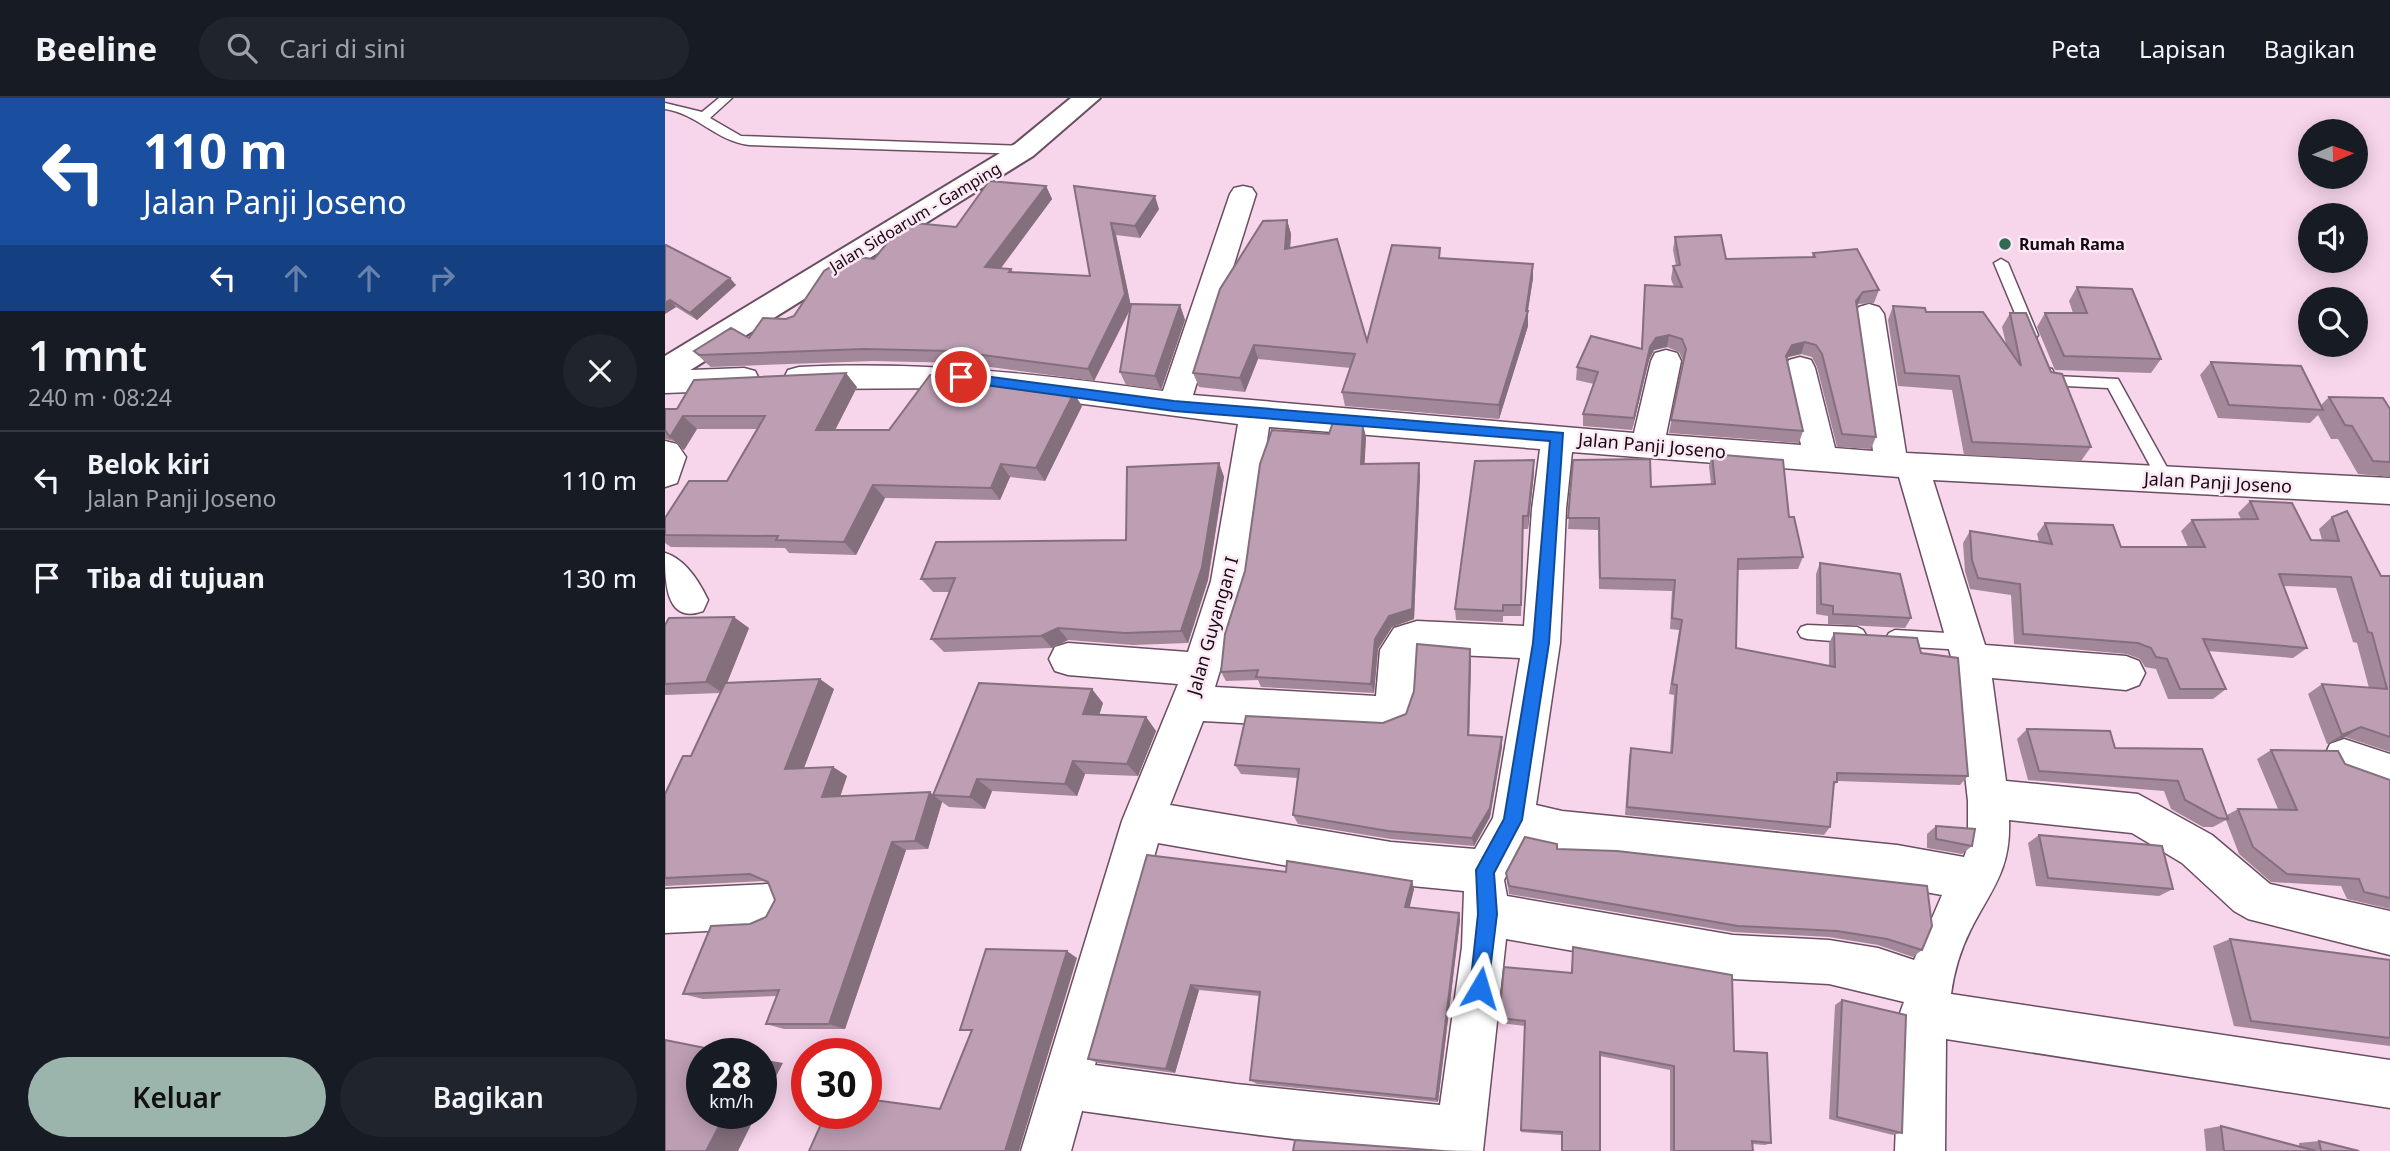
<!DOCTYPE html>
<html lang="id">
<meta charset="utf-8">
<style>
:root{--surface:#171b24;--page:#20242c;--text:#f1f3f6;--muted:#9ea1a6;--line:#363941;--accent:#9bb5ac}
body{margin:0;font-family:"Noto Sans",sans-serif;background:var(--page);color:var(--text);height:100vh;display:flex;flex-direction:column;font-size:26px;white-space:nowrap}
*{box-sizing:border-box;margin:0}
p{font-size:23px;color:var(--muted)}
.icon{flex:none;width:38px;height:38px;fill:none;stroke:currentColor;stroke-width:2;stroke-linecap:round;stroke-linejoin:round}
.map{position:relative;flex:1;overflow:hidden}
.drawer{display:flex;flex-direction:column;background:var(--surface);width:665px}
.drawer>*{flex:none}
.hud{background:#1a4fa0;color:#fff;overflow:hidden}
.needle{width:46px;rotate:88deg}
.buttons{position:absolute;left:1633px;top:21px;display:grid;gap:14px}
.buttons a{display:grid;place-items:center;width:70px;height:70px;border-radius:50%;background:var(--surface);box-shadow:0 4px 18px #0003;font-size:35px}
.speed{position:absolute;left:21px;top:940px;display:flex;gap:14px;font-size:35px;font-weight:700;text-align:center}
.speed>*{display:grid;place-content:center;width:91px;height:91px;border-radius:50%;background:var(--surface);box-shadow:0 4px 18px #0003;line-height:1}
.speed small{font-size:18px;font-weight:400}
.speed .limit{border:10px solid #d22;background:#fff;color:#111}
.pin{position:absolute;display:grid;place-items:center;width:60px;height:60px;color:#fff;margin:-30px;border:4px solid #fff;border-radius:50%;box-shadow:0 2px 7px #0007}
.me{position:absolute;width:77px;margin:-38px;rotate:7deg;stroke-linejoin:round;filter:drop-shadow(0 0 5px #0008)}
.turn{display:flex;align-items:center;gap:24px;height:147px;padding:0 28px;font-size:32px}
.turn .icon{width:91px;height:91px;stroke-width:2.5}
.turn b{display:block;font-size:49px;line-height:60px}
.lanes{display:flex;align-items:center;height:66px;padding:0 28px;background:#0003;justify-content:center;gap:35px;direction:ltr}
.lanes .off{opacity:.35}
.round{display:grid;place-items:center;flex:none;width:74px;height:74px;border-radius:37px;background:var(--page)}
.summary{display:flex;align-items:center;justify-content:space-between;height:119px;padding:0 28px}
h1{font-size:42px;font-weight:600;line-height:52px}
.primary-button{display:flex;gap:14px;margin-top:auto;padding:14px 28px}
.primary-button a{flex:1;height:80px;border-radius:42px;background:var(--accent);color:#111;font-size:28px;font-weight:600;line-height:80px;text-align:center}
.primary-button a+a{background:var(--page);color:var(--text)}
ul{padding:0;list-style:none}
li{display:flex;align-items:center;gap:21px;height:98px;padding:0 28px;border-top:2px solid var(--line)}
li div{flex:1}
li b{display:block;font-size:26px}
li em{font-style:normal}
header{display:flex;align-items:center;gap:42px;box-sizing:border-box;height:98px;padding:0 35px;background:var(--surface);border-bottom:2px solid var(--line)}
header strong{font-size:33px}
nav{display:flex;gap:38px;margin-inline-start:auto;font-size:24px}
.search{width:490px;height:63px;background:var(--page);display:flex;align-items:center;gap:18px;box-sizing:border-box;padding:0 24px;border-radius:38px;color:var(--muted);font-size:26px}
main{display:flex;flex:1;min-height:0}
.map>svg:first-child{display:block}
.lines{fill:none;stroke-linecap:round;stroke-linejoin:round}
.service-casing{stroke:#6a4e61;stroke-width:3}
.minor-casing{stroke:#6a4e61;stroke-width:3}
.secondary-casing{stroke:#6a4e61;stroke-width:4}
.service{fill:#fff;fill-rule:evenodd}
.minor{fill:#fff;fill-rule:evenodd}
.secondary{fill:#fff;fill-rule:evenodd}
.wall{fill:#a3889a}
.shaded-wall{fill:#846f7d}
.building{fill:#bd9eb3;stroke:#846f7d;stroke-width:2}
.route{fill:#1a73e8;stroke:#114b97;stroke-width:2}
.poi-dot{fill:#326a51;stroke:#fce7f4;stroke-width:2.5}
.labels{text-anchor:middle;stroke-width:5;stroke-linejoin:round;paint-order:stroke}
.far-street-label{font-size:16px;fill:#150a12;stroke:#fce7f4}
.far-poi-label{font-size:16px;font-weight:bold;fill:#150a12;stroke:#fce7f4;text-anchor:start}
.street-label{font-size:18px;fill:#150a12;stroke:#fce7f4}
</style>
<header>
<strong>Beeline</strong>
<div class="search"><svg class="icon" aria-label="search" viewBox="0 0 24 24"><circle cx="10" cy="10" r="6"/><path d="M15 15l6 6"/></svg>Cari di sini</div>
<nav><a>Peta</a><a>Lapisan</a><a>Bagikan</a></nav>
</header>
<main>
<section class="drawer">
<div class="hud">
<div class="turn"><svg class="icon" aria-label="left" viewBox="0 0 24 24"><path d="M17 20v-9H6M10 6l-5 5 5 5"/></svg><div><b>110 m</b>Jalan Panji Joseno</div></div>
<div class="lanes"><svg class="icon" aria-label="left" viewBox="0 0 24 24"><path d="M17 20v-9H6M10 6l-5 5 5 5"/></svg><svg class="icon off" aria-label="ahead" viewBox="0 0 24 24"><path d="M12 20V5M6 11l6-6 6 6"/></svg><svg class="icon off" aria-label="ahead" viewBox="0 0 24 24"><path d="M12 20V5M6 11l6-6 6 6"/></svg><svg class="icon off" aria-label="right" viewBox="0 0 24 24"><path d="M7 20v-9h11M14 6l5 5-5 5"/></svg></div>
</div>
<div class="summary"><div><h1>1 mnt</h1><p>240 m · 08:24</p></div><a class="round"><svg class="icon" aria-label="close" viewBox="0 0 24 24"><path d="M6 6l12 12M18 6L6 18"/></svg></a></div>
<ul>
<li><svg class="icon" aria-label="left" viewBox="0 0 24 24"><path d="M17 20v-9H6M10 6l-5 5 5 5"/></svg><div><b>Belok kiri</b><p>Jalan Panji Joseno</p></div><em>110 m</em></li>
<li><svg class="icon" aria-label="arrive" viewBox="0 0 24 24"><path d="M6 21V4h12l-3 4 3 4H6"/></svg><div><b>Tiba di tujuan</b></div><em>130 m</em></li>
</ul>
<div class="primary-button"><a>Keluar</a><a>Bagikan</a></div>
</section>
<div class="map">
<svg width="1725" height="1053" viewBox="0 0 1725 1053">
<rect width="100%" height="100%" fill="#f7d5eb"/>
<g class="lines">
<defs>
<path id="service" d="M54,0H67L45,20L76,38L359,48L365,52L359,56L84,47C51,43 33,16 0,11V5L37,14Z
M1336,161L1343,165L1373,237L1371,240H1361L1359,237L1329,165Z
M1382,270L1387,271L1390,278L1453,281L1509,382L1507,386H1495L1443,290L1380,287L1375,275Z
M1142,527L1192,529L1198,532L1201,537L1198,542L1192,545L1142,541L1136,539L1133,534L1136,529Z
M1230,532L1300,536L1306,539L1309,544L1306,549L1300,552L1230,548L1224,545L1221,540L1224,535Z"/>
<path id="minor" d="M578,88L587,90L591,96L528,297L969,335L986,263L990,255L1001,252L1012,255L1016,263L1001,337L1136,347L1120,270L1124,262L1135,259L1146,262L1150,270L1170,350L1208,353L1189,216L1194,209L1204,206L1214,209L1219,216L1241,355L1725,380V406L1268,382L1320,547L1461,558L1474,563L1480,575L1474,587L1461,592L1327,580L1341,683L1473,696L1547,737L1605,786L1725,813V857L1583,821L1569,813L1517,765L1467,735L1344,722C1346,773 1326,791 1305,833C1295,853 1289,874 1286,896L1725,962V1010L1281,941L1280,1053H1230L1235,915L1239,904L1164,886L1068,881L841,841L818,1053C684,1053 550,1031 417,1013L406,1053H356L457,723L513,586L403,577L390,573L384,561L390,549L403,545L523,554L546,483L573,326L294,290L134,291L123,288L119,280L123,272L134,269C261,263 373,276 498,293L565,96L569,90ZM604,329L875,351L867,411L859,528L752,523L729,530L715,552L711,598L550,589L582,483ZM907,354L1234,379L1287,562L1303,703V748L1299,759L1232,747L897,713L871,707L895,545L901,411ZM752,555L855,560L828,720L810,751L726,744L505,707L538,623L721,633L742,624L749,604ZM859,744L897,753L1232,789L1277,797L1249,862L1213,850L1164,842L1068,837L842,798L839,782ZM493,745L726,786L799,793L797,849L775,1007L571,986L430,967Z
M79,270L90,273L94,281L90,289L79,292L0,295V273Z
M0,343L12,346L21,359L12,385L0,389Z
M0,455C20,461 34,483 43,502L38,513C0,527 0,482 0,455Z
M1679,641L1725,656V694L1665,672L1659,659L1665,646Z
M102,786L117,793L124,808L117,823L102,830L0,835V791Z"/>
<path id="secondary" d="M406,0H435L368,58L11,281L0,284V258L350,46Z"/>
</defs>
<use href="#service" class="service-casing"/>
<use href="#minor" class="minor-casing"/>
<use href="#secondary" class="secondary-casing"/>
<use href="#service" class="service"/>
<use href="#minor" class="minor"/>
<use href="#secondary" class="secondary"/>
</g>
<path class="wall" d="M381,88L387,101L336,170L346,171L348,174L425,178L409,88L494,111L475,140L451,137L466,208L515,207L520,222L496,292L461,287L455,274L466,210L429,283L296,265L208,263L46,269L41,265L29,253L84,240L129,218L209,161L291,129Z
M622,122L626,136L625,150L702,243L775,150V160L868,166V180L863,213V228L834,321L680,308L677,294L686,270L593,261L580,294L534,289L528,275Z
M1010,139L1061,161L1147,159L1148,155L1214,192L1209,205L1193,206L1192,209L1211,339L1206,351L1172,349L1152,269L1147,259L1136,256L1123,259L1122,262L1138,333L1134,345L1004,335L1018,263L1014,254L1002,249L989,252L984,262L967,332L918,328V316L929,286L911,282L912,269L976,250L980,187L1009,189L1006,181L1008,168H1011L1008,152Z
M0,147L71,187L32,222L11,209L0,216Z
M1412,189L1496,261L1486,275L1390,272L1372,229L1380,215H1408L1404,203Z
M1228,208L1261,214L1341,246L1337,229L1345,215L1386,274L1426,349L1416,363L1299,357L1287,292L1233,288L1223,222Z
M1546,264L1656,307L1664,299L1725,311V379L1693,376L1673,341H1666L1653,317L1645,325L1553,320L1535,277Z
M192,289L170,332H224L417,308L380,383L345,379L335,402L220,400L191,457L124,455L120,450L6,449L0,445V420L62,383L92,331H32L19,352L9,343L0,341V311H12Z
M698,327L701,339L699,366L755,377L749,521L727,529L713,551L709,595L596,589L593,582L561,583L556,574L664,336Z
M1047,356L1124,419L1138,459L1133,471L1073,472L1071,550L1164,568V545L1169,535L1256,555L1303,678L1295,687L1172,683L1168,689L1165,729L1159,737L960,717L964,659L966,650L1005,655L1009,597L1004,596L1014,532L1005,531L1007,493L934,491L933,432L903,431L908,362L986,389L1046,386L1044,368Z
M554,365L559,379L543,482L523,545L468,547L403,542L387,550L279,554L266,541L285,494H268L256,481L461,442Z
M869,375L863,431H858L856,518H838V524L791,522L790,511Z
M1585,403L1646,442H1657L1654,431L1667,419L1716,478H1725V654L1680,639L1662,646L1643,596L1657,586L1704,590L1692,545L1688,544L1671,490L1618,488L1642,550L1628,560L1543,553L1561,591L1548,601H1503L1491,571L1480,569L1475,561L1462,556L1349,546L1346,497L1305,491L1300,473L1298,445L1305,433L1374,444L1372,436L1380,425L1456,449H1523L1516,433L1527,422L1576,421L1573,415Z
M1155,465L1246,520L1240,530L1163,526V518L1151,516V476Z
M0,527L84,530L62,585L169,591L139,670L168,669L182,678L175,698L268,697L438,605L434,617L481,619L491,633L473,678L420,676L412,698L327,693L320,711L284,709L277,704L263,751L241,752L180,931H119L101,926L112,898L38,901L18,896L85,826L101,819L110,802L103,784L101,783L0,788V696L26,658L55,595L0,597Z
M805,551L806,562L804,637L837,639V649L825,719L809,748L726,741L633,726L628,717L632,680L576,676L570,667L718,625L741,616Z
M1362,631L1450,650L1537,651L1562,717L1573,711H1613L1592,661L1606,652L1680,666L1725,682V811L1682,801L1676,788L1606,784L1574,756L1561,722L1548,729H1538L1506,711L1499,693L1363,682L1352,641Z
M1271,728L1307,748L1297,756L1262,750V736Z
M1374,737L1508,791L1494,798L1371,788L1363,745Z
M892,751L952,753L1257,852L1248,859L1213,847L1164,839L1068,834L844,796L841,775Z
M621,774L747,783L749,791L744,810L794,815L795,822L773,1004L592,986L585,982L594,898L534,892L510,975L433,965L423,961Z
M1565,841L1725,862V948L1569,928L1548,848Z
M908,849L1069,953L1106,1045L1100,1047L1087,1046L1088,1053H1005V972L935,958V1053H896V1037L856,1034L860,928L835,925L834,920L906,875Z
M1177,902L1237,1035L1228,1037L1164,1021L1170,907Z
M1556,1028L1634,1049V1045L1654,1043L1694,1053H1541L1539,1031Z"/>
<path class="shaded-wall" d="M381,88L387,101L327,182L320,169Z
M490,98L494,111L475,140L470,128Z
M622,122L626,136L624,166L620,151Z
M446,125L451,137L466,209L429,283L423,271Z
M868,166V180L862,217L863,213V228L834,321V307L861,213Z
M65,180L71,187L32,222L25,215Z
M1198,194L1193,206L1186,216L1191,203Z
M5,202L11,209L0,216V205Z
M515,207L520,222L496,292L490,278Z
M1004,237L1002,249L989,252L984,262L967,332L969,320L985,249L991,240Z
M1140,244L1136,256L1123,259L1117,271L1121,258L1127,247Z
M589,247L593,261L580,294L575,280Z
M181,275L192,289L163,346L151,332Z
M409,295L417,308L380,383L371,370Z
M18,318L32,331L19,352L5,339Z
M698,327L701,339L699,378L696,366Z
M869,362V375L863,431V418Z
M554,365L559,379L543,482L523,545L516,533Z
M754,365L755,377L749,521L727,529L713,551L709,595L706,586L710,541Z
M336,366L345,379L335,402L326,390Z
M208,387L220,400L191,457L179,444Z
M69,519L84,530L58,595L41,584Z
M393,530L403,542L387,550L376,538Z
M805,551L806,562L804,647L803,637Z
M155,581L169,591L135,680L120,671Z
M427,591L438,605L430,630L418,616Z
M481,619L491,633L473,678L462,666Z
M1696,629L1680,639L1662,646L1677,637Z
M837,639V649L825,719L809,748L807,740Z
M408,663L420,676L412,698L400,686Z
M168,669L182,678L172,708L157,699Z
M312,681L327,693L320,711L305,699Z
M265,694L277,704L263,751L250,743Z
M227,744L241,752L180,931L164,926Z
M747,783L749,791L743,816L740,809Z
M794,815L795,822L773,1004L771,1001Z
M402,853L412,860L354,1053H340Z
M526,887L534,892L510,975L501,971Z
M96,961L118,965L96,1007Z
M61,1015H92L73,1053H41Z"/>
<path class="building" d="M324,83L381,88L320,169L346,171L344,174L425,178L409,88L490,98L470,128L446,125L460,196L423,271L288,253L199,251L34,257L29,253L66,230L84,240L98,220L121,221L129,218L159,173L183,158L209,161L239,124L291,129Z
M622,122L620,151L672,141L702,243L727,147L775,150L774,160L868,166L861,213H863L834,307L677,294L690,256L589,247L575,280L528,275L555,191L598,123Z
M1056,137L1061,161L1150,159L1148,155L1192,151L1214,192L1198,194L1191,203L1211,339L1177,336L1157,256L1151,247L1140,244L1127,247L1121,258L1138,333L1006,322L1021,251L1017,241L1004,237L991,240L985,249L969,320L918,316L933,274L912,269L926,238L977,251L980,187L1017,189L1008,168L1015,167L1010,139Z
M0,147H1L65,180L25,215L5,202L0,205Z
M1412,189L1467,191L1496,261L1399,258L1380,215H1422Z
M466,206L515,207L490,278L455,274Z
M1228,208L1260,210L1261,214H1318L1356,268L1345,215H1361L1386,274L1397,276L1426,349L1307,344L1294,278L1240,275Z
M1546,264L1636,268L1658,312L1564,307Z
M181,275L151,332H224L265,277L409,295L371,370L336,366L326,390L208,387L179,444L111,442L113,438L0,437V420L24,383H62L100,318H18L5,339L0,332V311H12L29,282Z
M1664,299L1718,300L1725,311V364L1708,363L1687,328L1680,327Z
M668,324L698,327L696,366L754,365L747,511L724,518L710,541L706,586L591,579L593,572L556,574L560,536L580,473L595,366L607,332L664,336Z
M1047,356L1118,362L1124,419H1129L1138,459L1073,461L1071,550L1170,569L1169,535L1252,540L1256,555L1293,560L1303,678L1172,675V684H1169L1165,729L962,709L966,650L1007,655L1012,587L1007,586L1017,522L1007,520L1010,482L935,480L934,420H903L908,362L985,361L986,389L1050,386Z
M869,362L863,418H858L856,507H838V513L790,511L810,363Z
M554,365L537,469L516,533L460,535L393,530L376,538L266,541L290,480L256,481L271,444L461,442L462,369Z
M1585,403L1627,405L1646,442L1674,443L1667,419L1682,413L1716,478H1725V639L1696,629L1677,637L1657,586L1722,591L1707,535L1703,534L1686,479L1614,476L1642,550L1538,541L1561,591H1515L1502,561L1491,559L1486,550L1473,545L1358,536L1355,486L1313,480L1307,462L1305,433L1387,446L1380,425L1448,427L1456,449H1540L1527,422L1593,421Z
M1155,465L1235,476L1246,520L1168,516V508L1156,506Z
M69,519L41,584L0,586V527L4,520Z
M752,546L805,551L803,637L837,639L825,710L807,740L723,733L628,717L634,671L570,667L581,618L718,625L741,616L749,593Z
M155,581L120,671L168,669L157,699L265,694L250,743L227,744L164,926H101L114,892L18,896L46,828L85,826L101,819L110,802L103,784L85,776L0,780V696L18,658H26L60,585Z
M314,585L427,591L418,616L481,619L462,666L408,663L400,686L312,681L305,699L268,697Z
M1362,631L1445,633L1450,650L1537,651L1563,721L1553,720L1520,702L1513,683L1374,673Z
M1606,652L1673,653L1680,666L1725,682V800L1699,794L1694,781L1622,776L1588,749L1573,711L1632,712Z
M1271,728L1310,731L1307,748L1271,741Z
M1374,737L1497,748L1508,791L1383,780Z
M860,739L892,746V751L952,753L1262,788L1267,828L1257,852L1222,841L1172,833L1073,828L844,788L841,775Z
M482,757L621,774L622,763L747,783L740,809L794,815L771,1001L585,982L595,894L526,887L501,971L423,961Z
M1565,841L1725,862V940L1586,923Z
M908,849L1067,877L1069,953L1102,955L1106,1045L1087,1043L1088,1053H1009V968L935,954V1053H897V1034L856,1032L860,923L834,920L839,869L907,875Z
M321,851L402,853L340,1053H144L161,1015H201V1001L275,1011L307,932H295Z
M1177,902L1241,917L1237,1035L1172,1019Z
M0,942L70,956H37V1015H61L41,1053H0Z
M1556,1028L1651,1053H1559Z
M630,1042L778,1053H628Z
M1654,1043L1694,1053H1656Z"/>
<path class="route" d="M296,275L509,303L898,335L884,545L857,722L829,775L832,816L822,897L815,900L808,897L805,890L813,816L811,772L839,721L868,545L885,343L509,313L291,283L289,279Z"/>
<circle class="poi-dot" cx="1340" cy="146" r="7"/>
<g class="labels">
<g class="far-street-label">
<text transform="translate(250 119) rotate(-31)" y="6">Jalan Sidoarum - Gamping</text>
</g>
<g class="far-poi-label">
<text x="1354" y="152">Rumah Rama</text>
</g>
<g class="street-label">
<text transform="translate(987 348) rotate(5)" y="6">Jalan Panji Joseno</text>
<text transform="translate(1553 385) rotate(3)" y="6">Jalan Panji Joseno</text>
<text transform="translate(548 528) rotate(-74)" y="6">Jalan Guyangan I</text>
</g>
</g>
</svg>
<div class="buttons">
<a><svg class="needle" viewBox="-14 -14 28 28"><path d="M0-13l5 13h-10z" fill="#e53935"/><path d="M0 13l5-13h-10z" fill="#9ea1a6"/></svg></a>
<a><svg class="icon" aria-label="sound" viewBox="0 0 24 24"><path d="M4 9h4l5-4v14l-5-4H4zM17 9q2 3 0 6"/></svg></a>
<a><svg class="icon" aria-label="search" viewBox="0 0 24 24"><circle cx="10" cy="10" r="6"/><path d="M15 15l6 6"/></svg></a>
</div>
<div class="speed"><div>28<small>km/h</small></div><div class="limit">30</div></div>
<div class="pin" style="left:296px;top:279px;background:#d93025"><svg class="icon" aria-label="arrive" viewBox="0 0 24 24"><path d="M6 21V4h12l-3 4 3 4H6"/></svg></div>
<svg class="me" style="left:815px;top:890px" viewBox="-20 -20 40 40"><path d="M0-17L14 15 0 8-14 15z" fill="#1a73e8" stroke="#fff" stroke-width="4"/></svg>
</div>
</main>
